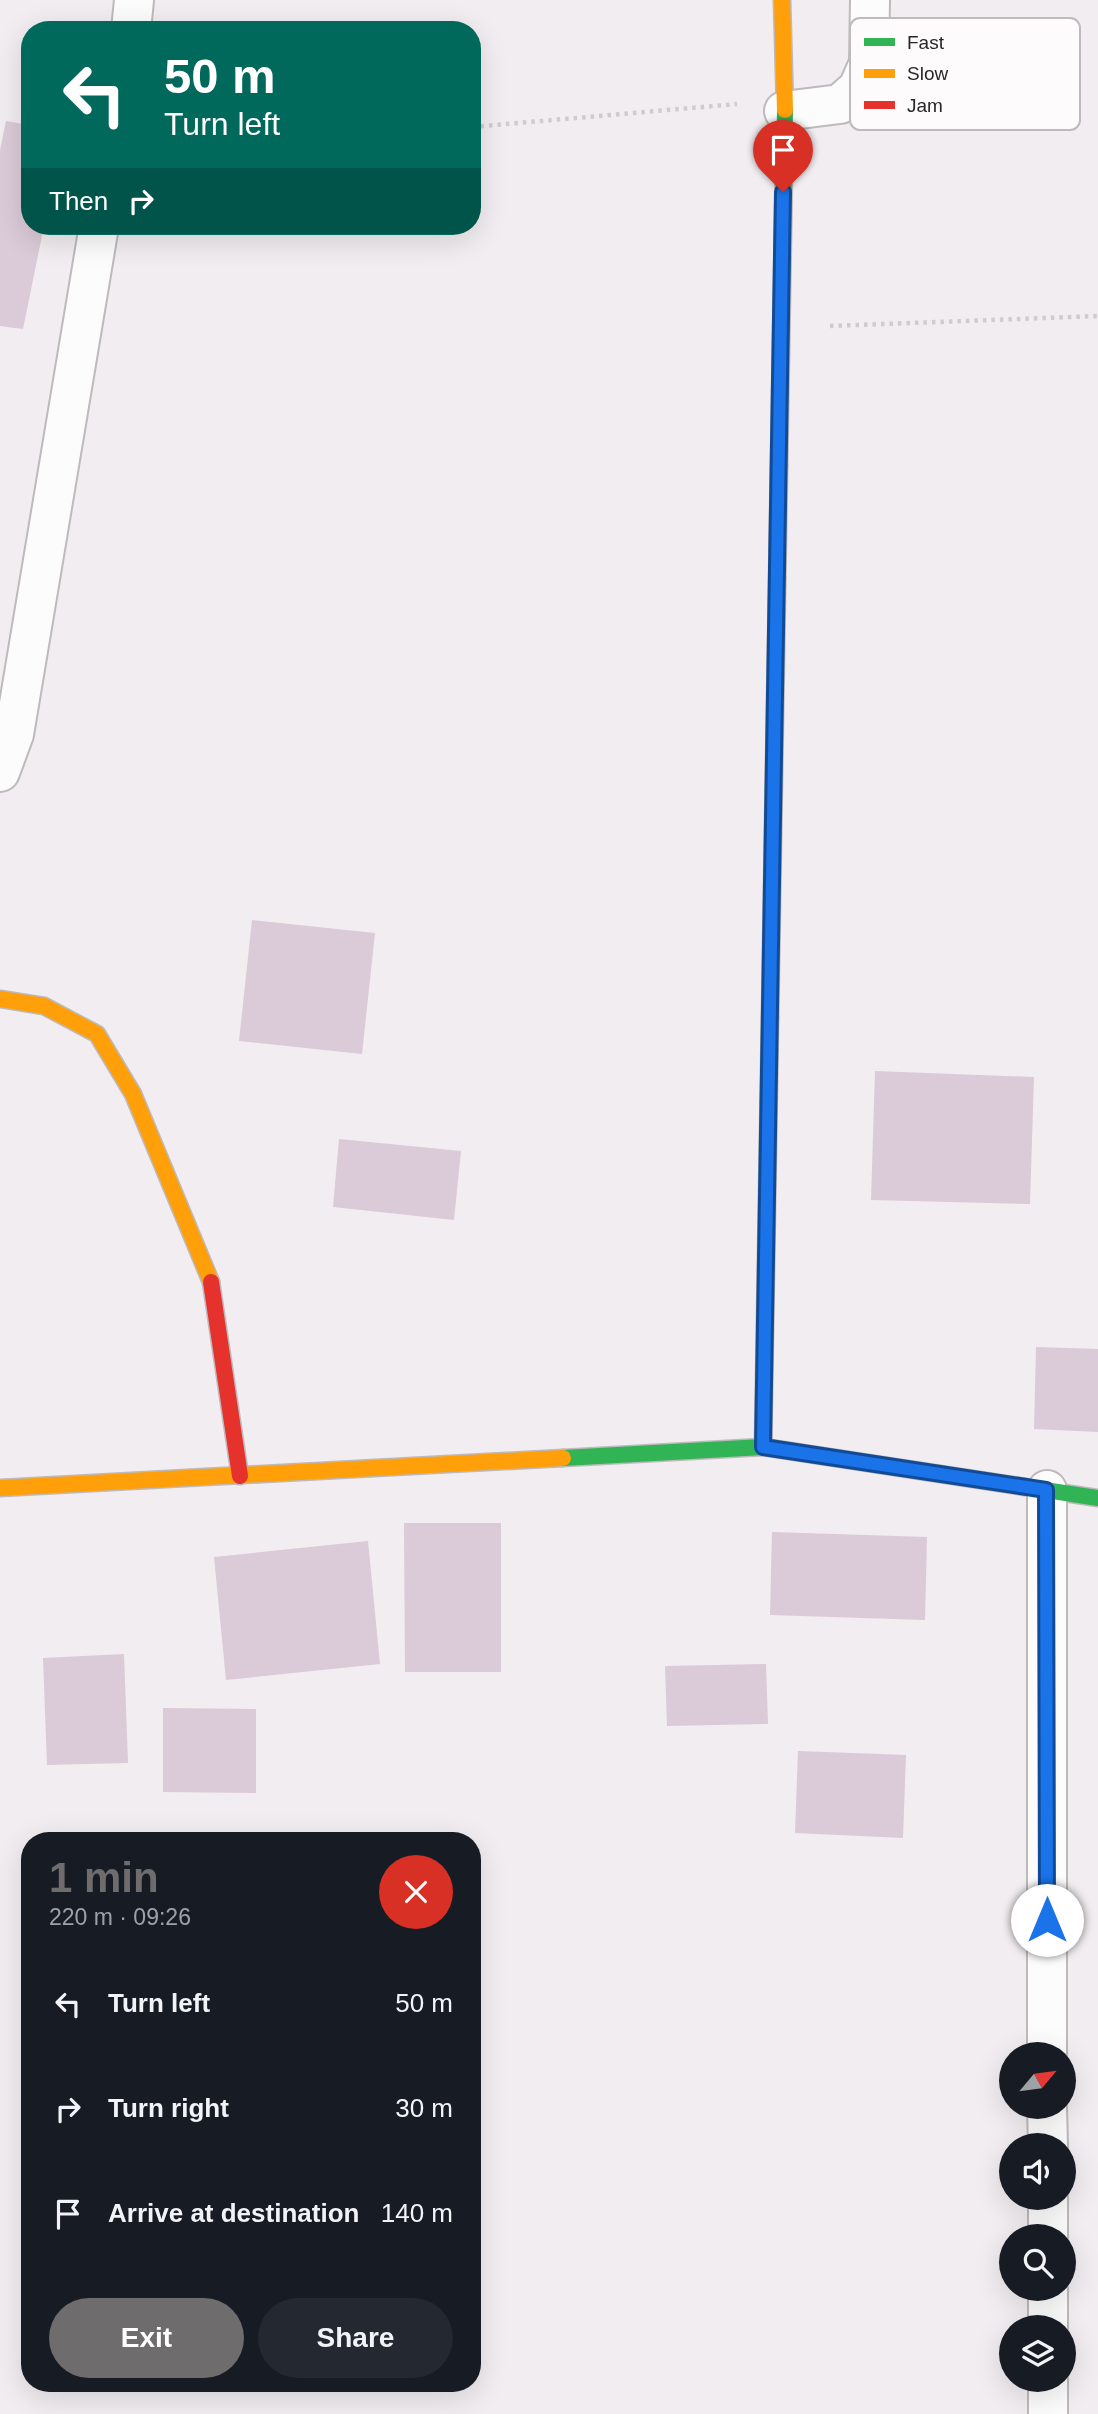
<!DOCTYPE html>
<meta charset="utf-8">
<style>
:root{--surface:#171b24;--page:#242831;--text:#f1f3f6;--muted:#9ea1a6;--accent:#6f6c6e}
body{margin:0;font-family:Helvetica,sans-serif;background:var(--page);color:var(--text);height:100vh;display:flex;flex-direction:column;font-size:26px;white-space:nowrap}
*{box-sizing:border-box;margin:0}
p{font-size:23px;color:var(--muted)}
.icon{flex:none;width:38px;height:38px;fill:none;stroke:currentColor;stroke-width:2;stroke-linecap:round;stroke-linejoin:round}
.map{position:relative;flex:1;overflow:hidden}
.details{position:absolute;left:21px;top:1832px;width:460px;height:560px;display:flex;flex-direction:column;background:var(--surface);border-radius:28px;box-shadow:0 7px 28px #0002}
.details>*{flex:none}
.top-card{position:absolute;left:21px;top:21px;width:460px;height:214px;border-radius:28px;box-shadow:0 7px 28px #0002;background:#00695c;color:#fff;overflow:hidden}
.needle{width:46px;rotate:61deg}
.buttons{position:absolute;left:999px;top:2042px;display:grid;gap:14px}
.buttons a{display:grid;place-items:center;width:77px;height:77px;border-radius:50%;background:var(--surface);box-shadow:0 7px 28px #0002;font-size:35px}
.pin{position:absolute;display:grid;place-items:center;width:60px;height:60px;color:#fff;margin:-72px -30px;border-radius:50% 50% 50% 0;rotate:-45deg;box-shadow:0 0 7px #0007}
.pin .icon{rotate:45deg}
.me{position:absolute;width:77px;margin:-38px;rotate:0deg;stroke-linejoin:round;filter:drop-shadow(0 0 5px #0008)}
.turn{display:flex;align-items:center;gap:24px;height:147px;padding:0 28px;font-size:32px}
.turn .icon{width:91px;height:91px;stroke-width:2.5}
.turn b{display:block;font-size:49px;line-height:60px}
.then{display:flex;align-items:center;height:66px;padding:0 28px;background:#0003;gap:14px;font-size:26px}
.round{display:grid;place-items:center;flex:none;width:74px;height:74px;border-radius:37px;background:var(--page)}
.headline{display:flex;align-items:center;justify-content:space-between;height:119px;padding:0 28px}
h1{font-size:42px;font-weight:800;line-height:52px;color:var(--accent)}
.button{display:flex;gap:14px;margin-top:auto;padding:14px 28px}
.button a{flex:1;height:80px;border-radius:42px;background:var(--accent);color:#fff;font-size:28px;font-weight:800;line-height:80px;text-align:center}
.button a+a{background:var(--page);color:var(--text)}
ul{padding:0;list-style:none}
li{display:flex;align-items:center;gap:21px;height:105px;padding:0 28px}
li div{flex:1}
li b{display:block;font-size:26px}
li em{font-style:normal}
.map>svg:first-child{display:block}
.building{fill:#dbcad7}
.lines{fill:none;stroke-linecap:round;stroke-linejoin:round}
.street-casing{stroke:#bebabc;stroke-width:42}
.fast-casing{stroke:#bebabc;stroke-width:19}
.slow-casing{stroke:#bebabc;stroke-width:19}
.jam-casing{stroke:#bebabc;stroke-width:19}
.path{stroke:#cecdcd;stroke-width:4.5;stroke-dasharray:3.5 5;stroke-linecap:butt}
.street{stroke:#fdfcfd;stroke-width:38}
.fast{stroke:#30b455;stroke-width:16}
.slow{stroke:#ff9f0a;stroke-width:16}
.jam{stroke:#e5322d;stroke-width:16}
.route-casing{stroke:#114b97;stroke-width:18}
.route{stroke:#1a73e8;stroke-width:12}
.key{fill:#fefbfd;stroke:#bebbbd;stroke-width:2}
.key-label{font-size:19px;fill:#292628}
</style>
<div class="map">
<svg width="1098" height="2414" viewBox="0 0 1098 2414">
<rect width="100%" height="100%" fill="#f2edf0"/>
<path class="building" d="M6,121L30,125V226H44L23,329L0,326V150Z
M252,920L375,933L362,1054L239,1041Z
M875,1071L1034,1077L1030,1204L871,1200Z
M339,1139L461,1151L454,1220L333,1207Z
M1036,1347L1098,1349V1432L1034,1429Z
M404,1523H501V1672H405Z
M772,1532L927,1537L925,1620L770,1615Z
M368,1541L380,1664L226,1680L214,1557Z
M124,1654L128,1763L47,1765L43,1658Z
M766,1664L768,1724L667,1726L665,1666Z
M163,1708L256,1709V1793L163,1792Z
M798,1751L906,1755L903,1838L795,1833Z"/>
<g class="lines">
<defs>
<path id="street" d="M131,30L134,0
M784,111L840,104L858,88L869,63L870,0
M0,772L14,734L99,226
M1047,1490V2054
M1047,2107L1048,2146
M1048,2198V2236
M1048,2289V2328
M1048,2380V2414"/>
<path id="fast" d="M779,467L785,110
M763,1447L770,1018
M563,1458L763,1447L1098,1498"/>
<path id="slow" d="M782,0L785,110
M0,999L44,1006L97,1034L133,1094L211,1282
M770,1018L779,467
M0,1488L563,1458"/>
<path id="jam" d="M211,1282L240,1476"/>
</defs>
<use href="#street" class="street-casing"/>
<use href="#fast" class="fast-casing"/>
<use href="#slow" class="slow-casing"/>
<use href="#jam" class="jam-casing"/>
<path class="path" d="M472,127L737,104
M830,326L1098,316"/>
<use href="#street" class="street"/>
<use href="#fast" class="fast"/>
<use href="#slow" class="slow"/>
<use href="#jam" class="jam"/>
</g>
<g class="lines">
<defs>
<path id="route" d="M783,192L763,1447L1046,1490L1047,1920"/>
</defs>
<use href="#route" class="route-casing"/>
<use href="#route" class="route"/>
</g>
<rect x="850" y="18" width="230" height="112" rx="10" class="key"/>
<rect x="864" y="38" width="31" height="8" fill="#30b455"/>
<rect x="864" y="69" width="31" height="9" fill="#ff9f0a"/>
<rect x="864" y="101" width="31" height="8" fill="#e5322d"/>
<g class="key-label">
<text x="907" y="49">Fast</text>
<text x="907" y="80">Slow</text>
<text x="907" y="112">Jam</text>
</g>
</svg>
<div class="buttons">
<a><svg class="needle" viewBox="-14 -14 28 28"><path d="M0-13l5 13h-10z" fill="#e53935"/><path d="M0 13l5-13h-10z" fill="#9ea1a6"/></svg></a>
<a><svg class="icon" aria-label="sound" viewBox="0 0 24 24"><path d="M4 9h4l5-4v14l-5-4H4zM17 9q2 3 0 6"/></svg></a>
<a><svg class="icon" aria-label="search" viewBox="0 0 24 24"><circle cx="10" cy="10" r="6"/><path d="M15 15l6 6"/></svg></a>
<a><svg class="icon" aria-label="layers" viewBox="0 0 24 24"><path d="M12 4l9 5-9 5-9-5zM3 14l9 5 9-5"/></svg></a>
</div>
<div class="pin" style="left:783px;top:192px;background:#d93025"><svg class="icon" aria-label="arrive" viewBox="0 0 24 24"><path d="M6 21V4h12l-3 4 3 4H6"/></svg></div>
<svg class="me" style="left:1047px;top:1920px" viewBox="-20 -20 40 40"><circle r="19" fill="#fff"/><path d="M0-13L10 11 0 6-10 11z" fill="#1a73e8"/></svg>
<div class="top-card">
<div class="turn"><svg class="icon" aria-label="left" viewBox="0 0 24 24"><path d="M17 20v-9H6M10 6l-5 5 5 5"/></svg><div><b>50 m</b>Turn left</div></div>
<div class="then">Then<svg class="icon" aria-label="right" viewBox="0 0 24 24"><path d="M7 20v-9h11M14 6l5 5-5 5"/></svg></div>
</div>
<section class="details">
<div class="headline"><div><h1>1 min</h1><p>220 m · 09:26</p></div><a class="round" style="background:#d93025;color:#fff"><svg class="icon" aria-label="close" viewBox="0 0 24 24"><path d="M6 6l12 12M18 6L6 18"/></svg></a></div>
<ul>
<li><svg class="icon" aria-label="left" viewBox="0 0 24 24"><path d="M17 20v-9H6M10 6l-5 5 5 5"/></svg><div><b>Turn left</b></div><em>50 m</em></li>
<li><svg class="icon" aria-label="right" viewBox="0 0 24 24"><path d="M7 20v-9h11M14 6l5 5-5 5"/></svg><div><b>Turn right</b></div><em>30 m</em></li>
<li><svg class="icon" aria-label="arrive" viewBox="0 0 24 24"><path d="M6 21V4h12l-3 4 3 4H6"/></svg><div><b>Arrive at destination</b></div><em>140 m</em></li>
</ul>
<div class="button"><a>Exit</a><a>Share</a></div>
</section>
</div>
